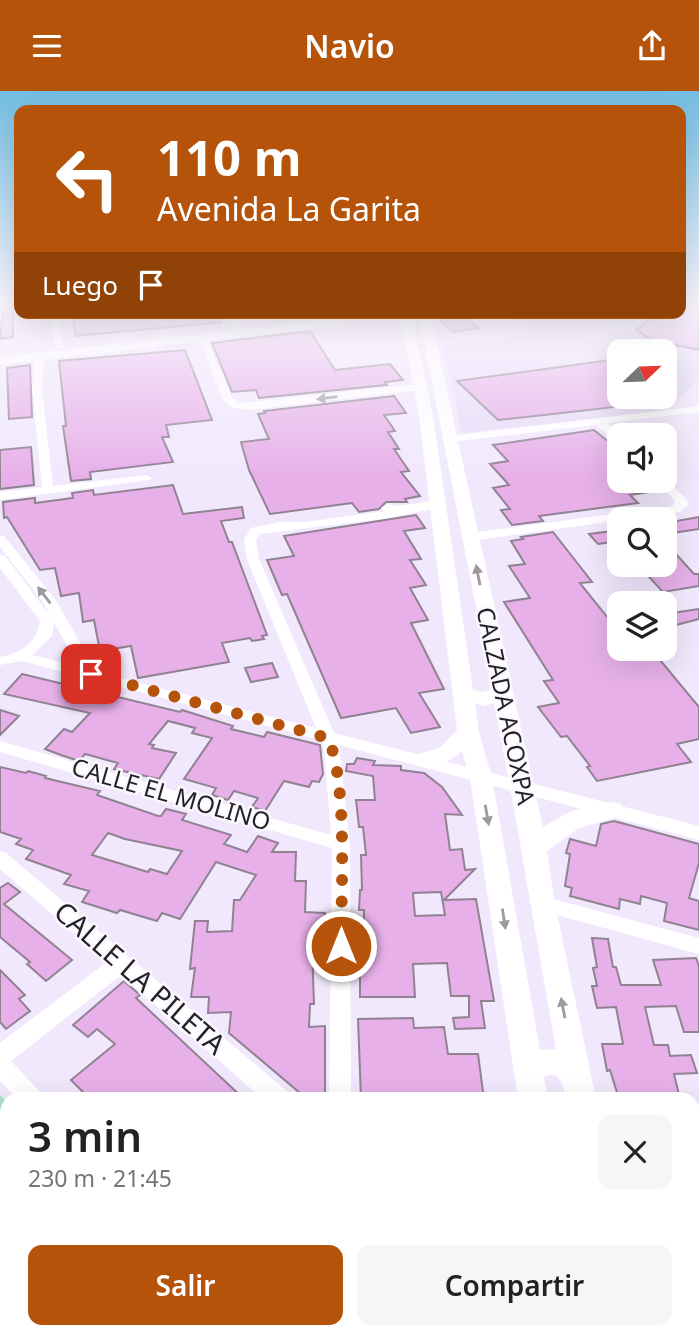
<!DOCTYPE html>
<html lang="es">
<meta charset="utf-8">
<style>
:root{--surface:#fff;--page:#f6f6f6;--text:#222;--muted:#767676;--accent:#b45309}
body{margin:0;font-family:"Noto Sans",sans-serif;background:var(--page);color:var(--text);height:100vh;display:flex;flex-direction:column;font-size:26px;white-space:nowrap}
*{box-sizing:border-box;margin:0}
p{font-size:23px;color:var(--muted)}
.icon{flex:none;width:38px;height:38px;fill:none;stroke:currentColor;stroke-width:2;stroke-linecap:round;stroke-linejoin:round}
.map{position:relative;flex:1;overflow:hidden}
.drawer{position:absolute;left:0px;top:1001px;width:700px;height:247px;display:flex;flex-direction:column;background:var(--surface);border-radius:21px 21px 0 0;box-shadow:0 7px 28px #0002}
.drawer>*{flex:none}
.top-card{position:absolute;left:14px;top:14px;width:672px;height:214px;border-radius:14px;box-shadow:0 7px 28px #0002;background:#b45309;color:#fff;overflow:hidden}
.needle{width:46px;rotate:67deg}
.fabs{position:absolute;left:607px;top:248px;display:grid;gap:14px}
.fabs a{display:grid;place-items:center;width:70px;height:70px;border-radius:14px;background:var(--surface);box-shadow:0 7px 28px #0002;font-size:35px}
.pin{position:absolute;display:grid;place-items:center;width:60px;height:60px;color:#fff;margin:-30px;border-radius:14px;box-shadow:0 4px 10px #0006}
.me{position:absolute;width:77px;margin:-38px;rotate:0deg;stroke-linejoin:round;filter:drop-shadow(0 0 5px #0008)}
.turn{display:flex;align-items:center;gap:24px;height:147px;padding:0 28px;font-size:32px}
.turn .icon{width:91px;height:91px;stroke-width:2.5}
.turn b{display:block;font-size:49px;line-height:60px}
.then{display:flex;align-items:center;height:66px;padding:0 28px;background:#0003;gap:14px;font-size:26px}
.round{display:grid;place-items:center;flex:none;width:74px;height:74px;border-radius:14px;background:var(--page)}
.overview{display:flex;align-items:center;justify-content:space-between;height:119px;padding:0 28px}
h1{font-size:42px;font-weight:600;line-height:52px}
.cta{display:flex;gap:14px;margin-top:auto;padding:14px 28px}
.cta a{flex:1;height:80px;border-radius:14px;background:var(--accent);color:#fff;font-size:28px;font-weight:600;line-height:80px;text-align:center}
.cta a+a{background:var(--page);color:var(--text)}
header{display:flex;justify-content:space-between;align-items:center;height:91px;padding:0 28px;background:var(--accent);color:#fff;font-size:32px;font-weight:600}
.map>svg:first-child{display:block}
.built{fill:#e7dcf8;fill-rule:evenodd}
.green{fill:#a9e2c7}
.building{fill:#e7b0e9;stroke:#918291;stroke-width:2;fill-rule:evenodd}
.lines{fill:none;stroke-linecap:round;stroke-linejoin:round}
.minor{fill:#fff;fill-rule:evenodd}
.major{fill:#fff;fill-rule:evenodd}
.oneway{fill:#9c9a9d}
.route{stroke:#b45309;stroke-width:12;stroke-dasharray:0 21.6}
.labels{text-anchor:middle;stroke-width:5;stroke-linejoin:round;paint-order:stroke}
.street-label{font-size:24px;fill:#221f26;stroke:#fbf9fd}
.near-street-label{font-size:28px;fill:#221f26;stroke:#fbf9fd}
</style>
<header><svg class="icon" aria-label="menu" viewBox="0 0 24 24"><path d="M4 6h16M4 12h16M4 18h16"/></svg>Navio<svg class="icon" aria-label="share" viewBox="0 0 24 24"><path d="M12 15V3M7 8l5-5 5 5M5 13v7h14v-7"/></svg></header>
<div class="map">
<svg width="699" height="1247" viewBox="0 0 699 1247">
<rect width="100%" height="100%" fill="#f1e8fd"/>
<path class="built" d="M681,211H699V289L664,320L461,342L452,292L441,254L530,243L505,222H681ZM620,261H665V306H620Z"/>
<path class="green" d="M0,1004L7,1011V1088L0,1095Z"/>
<path class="building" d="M4,211H13V246L0,248Z
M699,213V259L651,249L636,239L659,222H681V215Z
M72,222H219L221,231L76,245Z
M466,227L479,237L453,241L440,230Z
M310,240L335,279L390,273L403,289L385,291L387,294L259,307L256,299L232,301L212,252Z
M185,259L212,329L166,334L169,346H162L173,371L90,381L91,388L71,390L63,335H66L59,270Z
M611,269L620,275V315L606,317L498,329L457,290Z
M30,274L32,326L9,328L7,277Z
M394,305L406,322L384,324L395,340L388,341L399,358H394L409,380L401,381L420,405L405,408L407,411H386L379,418L359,421L352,412L270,423L249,379L241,351L269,348L258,323L265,322L264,320Z
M594,339L620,360V390H644L655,400L630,404L638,412L539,425L543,430L512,434L501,419L510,418L493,397L509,394L490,373L508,370L493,354Z
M31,356L34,394L0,398V359Z
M173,394L183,423L242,416L244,427L221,430L229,451H232L267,544L262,545L264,548L252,550L250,547L222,552L229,571L138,587L131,555L100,560L94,529L83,531L79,502L61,505L55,477L40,479L7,426L4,427L3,411L35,407V412L73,407L72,402L93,399L94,404Z
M416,424L425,437L404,440L421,468L410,469L426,494L410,497L428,529L411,532L444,598L419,602L440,636L411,642L396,617L341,627L287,503L282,504L267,469L294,465L284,445Z
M699,426V438L665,443V432Z
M620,439V450L598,453L589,443Z
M553,441L592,491L580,492L612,532L620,531V558H651L699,616V648L677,653L691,671L597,690L587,676L590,675L567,645L561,646L538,616L559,612L544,590L553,589L504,511L530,507L509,475L525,473L511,450L523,448L521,446Z
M665,451L694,483H699V495L663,501L638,474H665Z
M699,518V528L665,537V523Z
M272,572L278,586L251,591L245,577Z
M22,583L180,621L182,619L233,635L231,638L264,646L267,641L320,654L323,683L319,691L312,690L309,696L284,690L265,720L252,716L258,707L234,700L228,709L212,704L216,697L184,688L212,647L192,642L195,637L168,630L149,653L154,654L152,657L176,662L159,688L114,678L118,672L85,663L79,670L61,664L45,658L64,638L72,641L90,622L4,603Z
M0,619L19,625L0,644Z
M357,667L375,670L373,674L401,675V679L424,682L442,696L462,724L445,723L450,759L462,758L465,779L475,778L444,809L476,808L494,910H481L485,937L455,938L453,927L469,926V905H451L447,872L413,873L415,906H360V868H363L364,819H359L360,799H362L361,764H366L363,736H359L356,709H375L373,685L346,680L347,673H354ZM441,801L445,824L415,825L413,802Z
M0,676L26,682L28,680L46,685L45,687L100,700L97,704L158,725H161L166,718L186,723L182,729L231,744L224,753L247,761L258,745L278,752L272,761H296L295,790H306L305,821L325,822V834H320L321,856H312L314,913H310L309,936L325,935V1008H307L229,942L231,921L208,922L209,906H191L195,877L190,878L195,830H208L207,841L232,840L234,809H240L256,784L216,771L180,828L162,822L157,830L120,819L117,822L82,811L89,800L64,793L71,784L26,768L33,759L16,753L21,748L0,741ZM108,742L125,748L182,760L167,783L150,778L148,781L92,764Z
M614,730L699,753V772L689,807L699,810V839L664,830L667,812L641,805L640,813L620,808L619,818L570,805L572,797L565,795L570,763L566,762L570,748L596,755L601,733Z
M8,792L20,801L4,813L72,869L46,890L27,873L30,871L0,846V797Z
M592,847L608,848L613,876H616L621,894H661L653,869L696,867L699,875V941H684L676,915L645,916L654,954H668L670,965L691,964L697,982L674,983L680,1008H619L610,979L607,980L602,953H623L616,916L597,917L592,895H597L593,877L597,876Z
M0,879L25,904L19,908L30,920L6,938L0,931Z
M124,890L140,904L136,907L244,1008H90L71,989L115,953L97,938L88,946L73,934Z
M413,927L414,937L444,936L448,963H478L484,1008H361L358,928Z"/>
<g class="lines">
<path class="minor" d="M50,222H58L63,258L55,256Z
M221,222H230L240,236L239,238H233Z
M199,245L206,247L232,307L240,312L419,293L424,296L419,299L248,319L233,317L223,309Z
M36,264L44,266L42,298L53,395L146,384L152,387L150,389L0,409V401L42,396L32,298Z
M699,315V321L607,332L620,345V353L596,334L451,351L446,348L451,345Z
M665,387L687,409L688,414L680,421L470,450L464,446L470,442L673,415L675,410L657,390H665Z
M438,409L442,410V416L389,427L260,443L256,449L259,468L334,642L699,735V749L339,654L350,753L351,1008H329L332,757L0,661V650L331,744L324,657L321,649L22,570L0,574V566C21,562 37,552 40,530L0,477V464L5,465L54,530L52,545L32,564L79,576L42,510L0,456V444L4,445L55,508L97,581L316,637L247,468L244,449L251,437L280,431H306L385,420L381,417L387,413L398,415Z
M0,760L6,762L288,1001L291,1008H263L121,884L11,970L40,1001L43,1008H17L0,990V952L107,871L0,778Z
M542,805L699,847V863L535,818L532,813L535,808Z
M249,1241H280L283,1247H252Z
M328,1241H354L355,1247H327Z"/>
<path class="major" d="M384,222H430L543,737C562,723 597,706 621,713L625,719L621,725L579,737L547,760L555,813L596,1008H566C564,996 560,977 544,986L548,1008H518L470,687L462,660C452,671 430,678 415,674L412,669L415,664L440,657L457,639L419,325L401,227L0,274V266ZM419,225L492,598L483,601L473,599L433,325L412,226ZM475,612L484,615L494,612C517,727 535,842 556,958L540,959L492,687L479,641Z
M560,1241H597L599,1247H562Z
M610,1241H646L647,1247H611Z"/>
</g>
<defs><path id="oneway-solid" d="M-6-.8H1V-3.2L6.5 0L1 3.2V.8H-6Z" transform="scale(1.75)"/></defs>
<g class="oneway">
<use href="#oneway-solid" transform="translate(327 307) rotate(173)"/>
<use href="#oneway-solid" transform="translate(478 484) rotate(-101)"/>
<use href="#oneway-solid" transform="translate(44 504) rotate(-127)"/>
<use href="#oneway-solid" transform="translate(487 724) rotate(80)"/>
<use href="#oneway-solid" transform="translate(504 828) rotate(81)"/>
<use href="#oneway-solid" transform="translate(563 917) rotate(-101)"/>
</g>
<linearGradient id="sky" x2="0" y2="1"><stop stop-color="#73bee2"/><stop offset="0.55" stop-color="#f9f5fe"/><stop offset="1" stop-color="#f9f5fe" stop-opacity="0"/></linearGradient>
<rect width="699" height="385" fill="url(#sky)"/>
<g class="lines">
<path class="route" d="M91,583L328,647C348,691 341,803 341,855"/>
</g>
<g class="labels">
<g class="street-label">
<text transform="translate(505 615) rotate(78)" y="8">CALZADA ACOXPA</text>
<text transform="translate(171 704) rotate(16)" y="8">CALLE EL MOLINO</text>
</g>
<g class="near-street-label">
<text transform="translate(140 887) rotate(41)" y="10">CALLE LA PILETA</text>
</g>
</g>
</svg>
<div class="fabs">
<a><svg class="needle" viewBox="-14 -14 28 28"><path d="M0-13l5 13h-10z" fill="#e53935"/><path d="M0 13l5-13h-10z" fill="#767676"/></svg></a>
<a><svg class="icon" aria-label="sound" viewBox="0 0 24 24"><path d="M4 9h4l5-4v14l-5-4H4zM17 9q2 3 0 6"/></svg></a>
<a><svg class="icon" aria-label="search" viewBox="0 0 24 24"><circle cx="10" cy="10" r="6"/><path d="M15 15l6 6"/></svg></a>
<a><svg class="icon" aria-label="layers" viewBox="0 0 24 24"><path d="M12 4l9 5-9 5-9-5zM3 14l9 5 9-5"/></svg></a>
</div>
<div class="pin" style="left:91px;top:583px;background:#d93025"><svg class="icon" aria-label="arrive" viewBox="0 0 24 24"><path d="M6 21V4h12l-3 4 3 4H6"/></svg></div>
<svg class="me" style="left:341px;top:855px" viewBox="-20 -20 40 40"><circle r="17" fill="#b45309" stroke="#fff" stroke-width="3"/><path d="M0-11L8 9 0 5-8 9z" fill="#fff"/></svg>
<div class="top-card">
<div class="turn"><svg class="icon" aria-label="left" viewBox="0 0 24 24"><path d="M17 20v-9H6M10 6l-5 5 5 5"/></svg><div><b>110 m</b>Avenida La Garita</div></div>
<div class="then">Luego<svg class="icon" aria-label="arrive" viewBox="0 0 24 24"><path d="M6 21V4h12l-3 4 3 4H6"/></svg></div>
</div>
<section class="drawer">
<div class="overview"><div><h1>3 min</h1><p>230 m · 21:45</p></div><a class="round"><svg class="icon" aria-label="close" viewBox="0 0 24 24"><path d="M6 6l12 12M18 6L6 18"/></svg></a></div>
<div class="cta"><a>Salir</a><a>Compartir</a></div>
</section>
</div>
